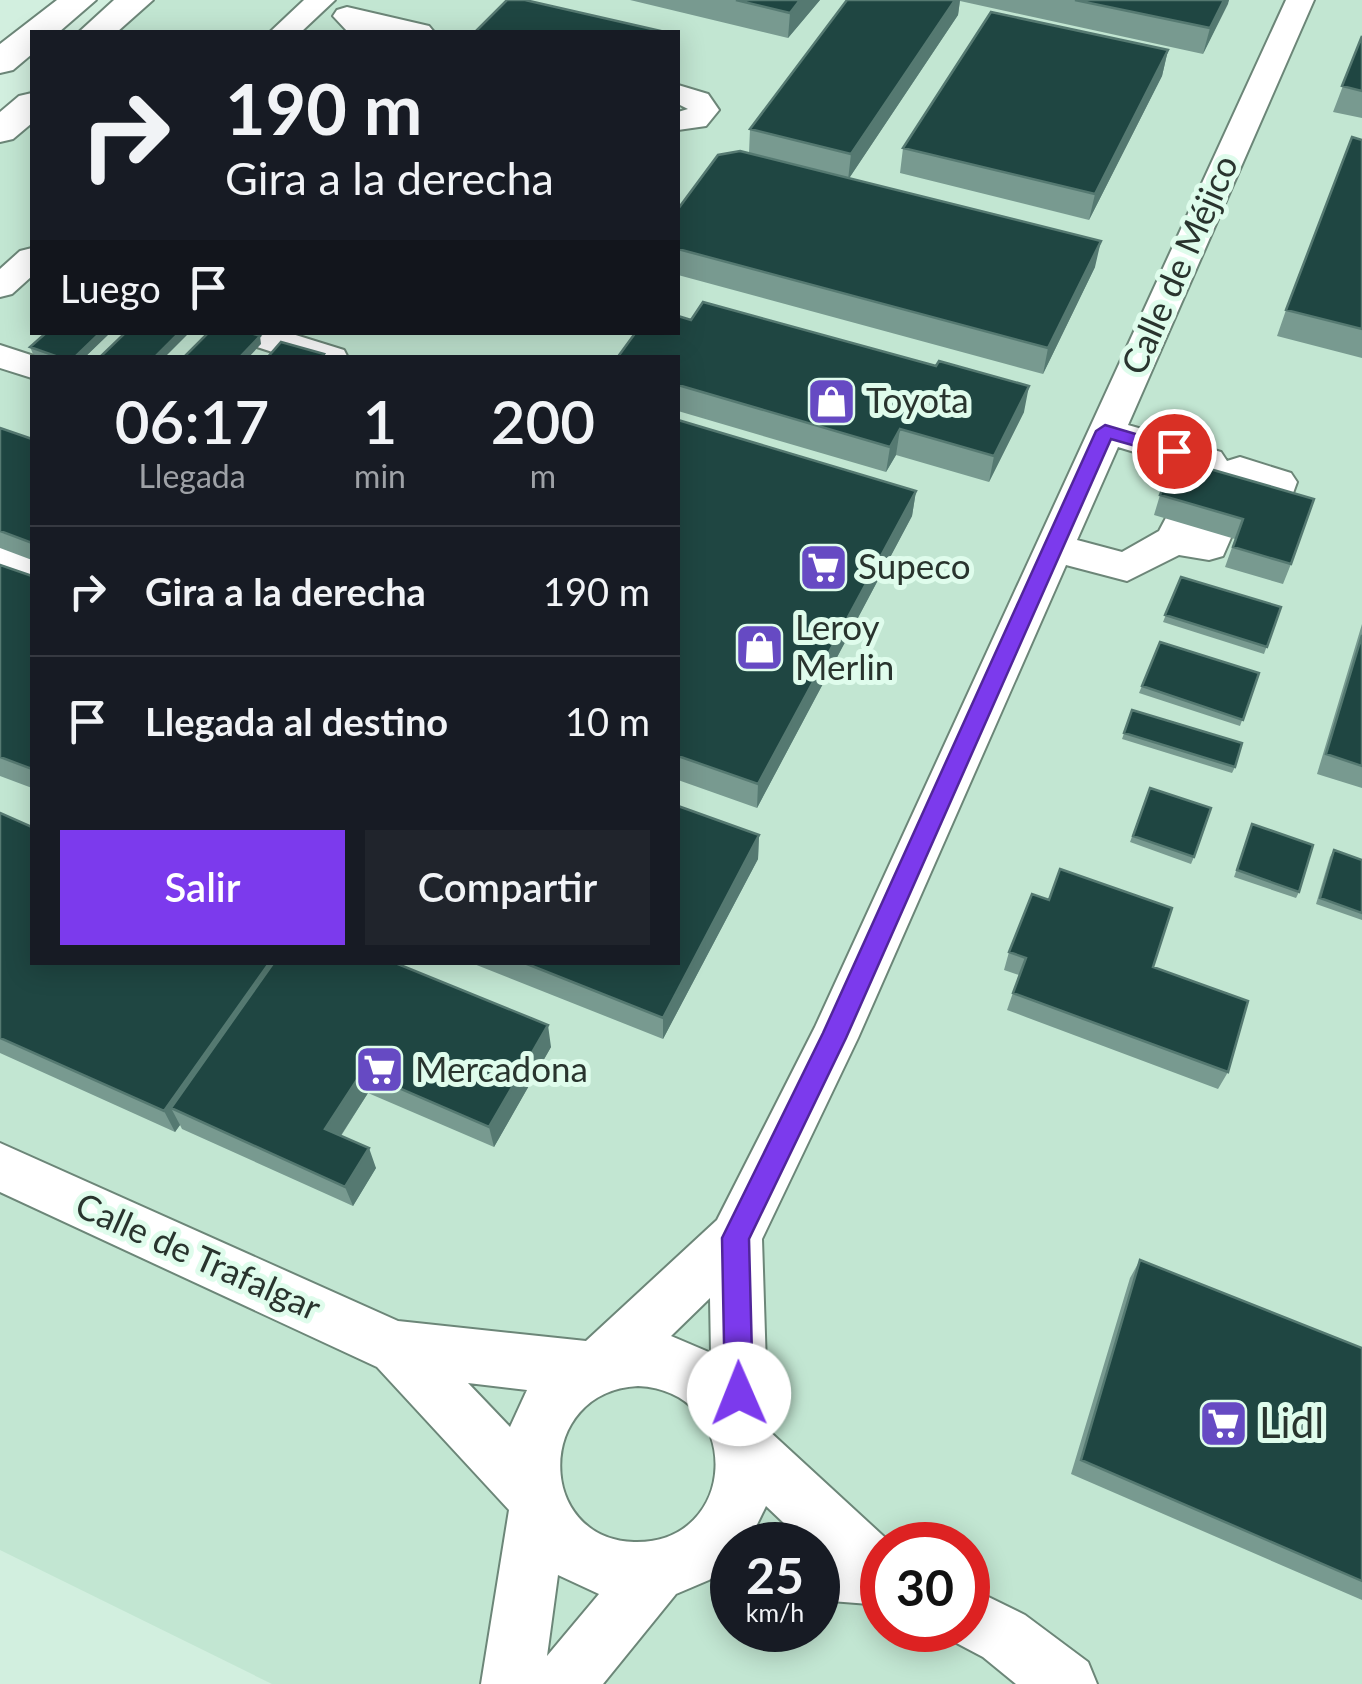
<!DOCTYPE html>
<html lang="es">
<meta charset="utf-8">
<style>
:root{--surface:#171b24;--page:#20242c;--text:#f1f3f6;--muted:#9ea1a6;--line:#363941;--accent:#7c3aed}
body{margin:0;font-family:Lato,sans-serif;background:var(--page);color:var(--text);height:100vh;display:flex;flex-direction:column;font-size:38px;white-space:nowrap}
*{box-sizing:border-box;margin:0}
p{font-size:32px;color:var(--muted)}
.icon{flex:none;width:55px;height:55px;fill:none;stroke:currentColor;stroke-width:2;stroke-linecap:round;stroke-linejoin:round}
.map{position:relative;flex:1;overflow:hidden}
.sheet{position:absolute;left:30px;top:355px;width:650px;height:610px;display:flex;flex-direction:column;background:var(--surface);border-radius:0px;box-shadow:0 5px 25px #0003}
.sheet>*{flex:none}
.top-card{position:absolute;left:30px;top:30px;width:650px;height:305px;border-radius:0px;box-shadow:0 5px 25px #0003;background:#171b24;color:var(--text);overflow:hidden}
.speed{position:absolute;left:710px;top:1522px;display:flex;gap:20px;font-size:50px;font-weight:700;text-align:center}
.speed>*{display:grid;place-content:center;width:130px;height:130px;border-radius:50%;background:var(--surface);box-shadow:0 5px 25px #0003;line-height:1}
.speed small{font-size:25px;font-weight:400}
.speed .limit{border:15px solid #d22;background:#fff;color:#111}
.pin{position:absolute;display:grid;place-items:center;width:85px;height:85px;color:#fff;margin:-42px;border:5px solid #fff;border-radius:50%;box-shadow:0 2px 10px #0007}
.me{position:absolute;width:110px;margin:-55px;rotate:359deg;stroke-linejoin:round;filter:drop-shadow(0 0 8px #0008)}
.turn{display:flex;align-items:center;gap:35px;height:210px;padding:0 30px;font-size:45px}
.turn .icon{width:130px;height:130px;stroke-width:2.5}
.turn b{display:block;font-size:70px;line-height:85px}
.then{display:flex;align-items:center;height:95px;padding:0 30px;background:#0003;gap:20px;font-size:38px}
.eta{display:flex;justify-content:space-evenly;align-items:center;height:170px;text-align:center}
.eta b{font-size:60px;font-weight:600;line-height:70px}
.action{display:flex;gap:20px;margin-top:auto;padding:20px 30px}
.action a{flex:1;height:115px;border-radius:0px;background:var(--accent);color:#fff;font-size:40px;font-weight:600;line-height:115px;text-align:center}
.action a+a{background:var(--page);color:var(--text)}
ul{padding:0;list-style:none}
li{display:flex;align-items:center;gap:30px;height:130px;padding:0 30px;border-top:2px solid var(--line)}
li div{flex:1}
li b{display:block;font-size:38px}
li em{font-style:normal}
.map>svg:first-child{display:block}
.built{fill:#c2e6d2;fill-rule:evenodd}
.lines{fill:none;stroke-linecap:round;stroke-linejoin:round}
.minor-casing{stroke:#6c8678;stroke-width:4}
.highway-casing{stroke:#6c8678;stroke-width:4}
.minor{fill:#fff;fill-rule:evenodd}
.highway{fill:#fff;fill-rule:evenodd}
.wall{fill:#789a90}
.shaded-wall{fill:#557971}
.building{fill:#1f4642;stroke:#557971;stroke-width:2.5}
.route{fill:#7c3aed;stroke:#51269a;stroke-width:2.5}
.labels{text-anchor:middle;stroke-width:10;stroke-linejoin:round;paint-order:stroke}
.street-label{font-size:35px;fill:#29342e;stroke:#dffcec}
.poi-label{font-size:35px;fill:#29342e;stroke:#dffcec;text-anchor:start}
.near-poi-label{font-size:42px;fill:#29342e;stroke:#dffcec;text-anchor:start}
</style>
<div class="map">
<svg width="1362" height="1684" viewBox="0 0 1362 1684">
<rect width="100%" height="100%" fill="#d2efdf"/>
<path class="built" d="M142,0H1362V1684H272L0,1550V114L32,88V332H678V32H101ZM32,358H678V962H32ZM732,1545H818V1630H732ZM882,1545H968V1630H882Z"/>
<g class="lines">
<defs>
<path id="minor" d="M304,0H335L301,32H270Z
M1286,0H1314L1128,425L1221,452L1227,461L1240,457L1291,473L1297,482L1284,518L1270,522L1256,518L1251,509L1257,489L1227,479L1223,472L1211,497L1198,501L1185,497L1179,488L1187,468L1118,447L1077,540L1122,552L1159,531L1168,514L1182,511L1196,514L1201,523L1214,519L1228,523L1233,533L1223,556L1209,560L1179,555L1127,581L1066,565L858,1038L762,1239L768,1430L893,1545H882V1605L818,1600V1545H807L766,1506L747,1545H732V1563L709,1580L676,1594L603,1684H481L509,1510L377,1367L0,1192V1143L398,1321L586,1341L717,1220L815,1027ZM710,1298L711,1353L671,1336ZM468,1383L527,1390L510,1427ZM638,1386C745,1391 739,1545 634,1542C535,1539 535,1391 638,1386ZM558,1575L599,1594L547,1656Z
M347,7L429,26L434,32H348L333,16L337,10Z
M678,85L708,94L719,110L706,126L678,130V112L688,109L678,104Z
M32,248V276L12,294L0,297V269L20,251Z
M230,332H286L344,350L348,358H291L235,340Z
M0,345L40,358H32V378L0,368Z
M0,545L32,555V584L0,574Z
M968,1587L1025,1615L1088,1662L1097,1684H1016L983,1657L947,1638L943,1630H968Z"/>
<path id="highway" d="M57,0H96L59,32H32V54L13,70L0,73V44Z
M114,0H153L117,32H79Z
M32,93V123L13,139L0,142V112L19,96Z"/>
</defs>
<use href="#minor" class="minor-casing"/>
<use href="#highway" class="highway-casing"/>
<use href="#minor" class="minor"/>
<use href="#highway" class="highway"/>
</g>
<path class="wall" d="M630,0H820L788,38Z
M847,0H1229L1203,54L960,1L958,15L849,178L1095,267L1043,374L678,275V209L749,153L750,129Z
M1362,36V118L1333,112Z
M1168,50L1162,76L1089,220L900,173L903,148Z
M1362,140V358L1277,336L1286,310Z
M691,320L936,366L1024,412L989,482L896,455L886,472L678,411V358Z
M47,332H111L84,358H42L33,354L30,347Z
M678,420L916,491L912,516L757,808L678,780Z
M0,428L32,439V560L0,548Z
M1175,459L1291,564L1283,584L1225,567L1235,539L1154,515L1160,495Z
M0,565L32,576V788L0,776Z
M1181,577L1281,607L1264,654L1163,622Z
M1362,624V788L1317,774Z
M1160,642L1259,673L1240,726L1139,693Z
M1132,710L1235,767L1232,773L1122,739Z
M1150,788L1194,857L1191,864L1130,842Z
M0,813L551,1047L494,1147L368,1093L341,1136L376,1168L353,1206L182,1129L180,1125L175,1132L0,1053Z
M1252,824L1299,892L1296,898L1234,877Z
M759,835L758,859L663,1039L469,962H678Z
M1334,850L1362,860V920L1316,904L1330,857Z
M1009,952L1153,967L1228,1072L1218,1089L1007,1010L1019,975L1004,970Z
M1140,1260L1362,1348V1600L1071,1474L1130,1278Z"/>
<path class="shaded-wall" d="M800,0H820L788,38L790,13Z
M955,0H960L958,15L848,180L851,154Z
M1224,0H1229L1228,4L1203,54L1210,28Z
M1168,50L1162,76L1089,220L1095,194Z
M1101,241L1095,267L1043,374L1048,348Z
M101,332H111L84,358H74Z
M180,332H190L164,358H154Z
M260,336L261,344L248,358H239Z
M1029,386L1024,412L989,482L994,456Z
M900,429L896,455L886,472L890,447Z
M916,491L912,516L757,808L758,784Z
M759,835L758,859L663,1039V1018Z
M270,962H294L171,1108L180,1125L175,1132L164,1111Z
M548,1025L551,1047L494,1147L489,1127Z
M362,1072L368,1093L332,1149L325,1129Z
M369,1148L376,1168L353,1206L345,1187Z"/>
<path class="building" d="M507,0H525L665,32H475Z
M736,0H800L790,13Z
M847,0H955L851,154L750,129Z
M1075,0H1224L1210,28Z
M991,12L1168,50L1095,194L903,148Z
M1362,36V91L1342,86Z
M1352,137L1362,140V329L1286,310Z
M740,151L1101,241L1048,348L678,249V209L718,155Z
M703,302L936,366L939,361L1029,386L994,456L900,429L890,447L678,385V358H617L636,332H678V316L691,320Z
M47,332H101L74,358H61L30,347Z
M126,332H180L154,358H99Z
M209,332H248L260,336L239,358H183Z
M281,342L324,354L321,358H267Z
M678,420L916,491L758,784L678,756Z
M0,428L32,439V543L0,531Z
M1175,459L1314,499L1291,564L1233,547L1243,519L1160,495Z
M0,565L32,576V769L0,757Z
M1181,577L1281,607L1267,647L1165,615Z
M1362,635V766L1326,754Z
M1160,642L1259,673L1243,720L1142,686Z
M1132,710L1242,743L1235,767L1124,733Z
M1150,788L1211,808L1194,857L1133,836Z
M678,806L759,835L663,1018L522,962H678Z
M0,813L32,827V962H270L164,1111L0,1038Z
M1252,824L1313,845L1299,892L1237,870Z
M1334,850L1362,860V913L1320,898Z
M1060,869L1172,908L1153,967L1248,1001L1228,1072L1013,993L1026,958L1009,952L1032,894L1049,900Z
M274,962H393L548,1025L489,1127L362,1072L325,1129L369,1148L345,1187L171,1108Z
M1140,1260L1362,1348V1581L1081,1460Z"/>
<path class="route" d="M1105,425L1180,447L1183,451L1174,457L1111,439L846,1038L749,1239L753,1394L749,1403L739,1408L729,1403L725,1394L722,1238L823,1033L1096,431Z"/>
<defs>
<symbol id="shop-square" viewBox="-11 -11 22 22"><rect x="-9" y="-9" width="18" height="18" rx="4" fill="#664ac3" stroke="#dffcec"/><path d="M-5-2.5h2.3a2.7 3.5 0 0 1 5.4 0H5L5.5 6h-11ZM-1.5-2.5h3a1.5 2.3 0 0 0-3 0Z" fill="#fff"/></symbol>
<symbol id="supermarket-square" viewBox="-11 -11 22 22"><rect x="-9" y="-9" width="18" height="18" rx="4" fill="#664ac3" stroke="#dffcec"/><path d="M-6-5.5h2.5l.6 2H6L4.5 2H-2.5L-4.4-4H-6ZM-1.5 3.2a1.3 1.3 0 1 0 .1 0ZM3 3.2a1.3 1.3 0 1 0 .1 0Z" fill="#fff"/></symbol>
</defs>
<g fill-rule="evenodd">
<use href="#shop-square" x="804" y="374" width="55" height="55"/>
<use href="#supermarket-square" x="796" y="540" width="55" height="55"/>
<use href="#shop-square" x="732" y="620" width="55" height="55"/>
<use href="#supermarket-square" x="352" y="1042" width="55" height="55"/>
<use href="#supermarket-square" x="1196" y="1396" width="55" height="55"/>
</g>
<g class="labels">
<g class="street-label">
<text transform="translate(1180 265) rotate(-66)" y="12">Calle de Méjico</text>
<text transform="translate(198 1257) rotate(24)" y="12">Calle de Trafalgar</text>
</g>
<g class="poi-label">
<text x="866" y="413">Toyota</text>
<text x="858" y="579">Supeco</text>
<text x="795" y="640">Leroy<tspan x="795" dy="40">Merlin</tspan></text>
<text x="415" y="1082">Mercadona</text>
</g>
<g class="near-poi-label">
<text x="1259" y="1438">Lidl</text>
</g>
</g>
</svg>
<div class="speed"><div>25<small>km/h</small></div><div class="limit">30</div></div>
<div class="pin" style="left:1174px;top:451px;background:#d93025"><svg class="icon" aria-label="arrive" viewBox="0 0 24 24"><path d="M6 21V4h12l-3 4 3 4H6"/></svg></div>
<svg class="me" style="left:739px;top:1394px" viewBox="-20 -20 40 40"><circle r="19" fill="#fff"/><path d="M0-13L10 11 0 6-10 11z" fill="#7c3aed"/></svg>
<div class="top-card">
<div class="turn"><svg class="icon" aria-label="right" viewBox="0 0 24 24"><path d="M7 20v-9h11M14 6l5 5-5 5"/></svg><div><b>190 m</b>Gira a la derecha</div></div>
<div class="then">Luego<svg class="icon" aria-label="arrive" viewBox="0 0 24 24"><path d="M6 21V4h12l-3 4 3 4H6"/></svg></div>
</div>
<section class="sheet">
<div class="eta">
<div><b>06:17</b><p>Llegada</p></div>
<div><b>1</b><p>min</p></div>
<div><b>200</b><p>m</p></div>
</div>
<ul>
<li><svg class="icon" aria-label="right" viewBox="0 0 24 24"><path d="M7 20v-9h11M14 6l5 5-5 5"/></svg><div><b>Gira a la derecha</b></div><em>190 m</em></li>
<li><svg class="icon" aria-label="arrive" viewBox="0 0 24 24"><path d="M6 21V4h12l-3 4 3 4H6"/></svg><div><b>Llegada al destino</b></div><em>10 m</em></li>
</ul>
<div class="action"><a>Salir</a><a>Compartir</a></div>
</section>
</div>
